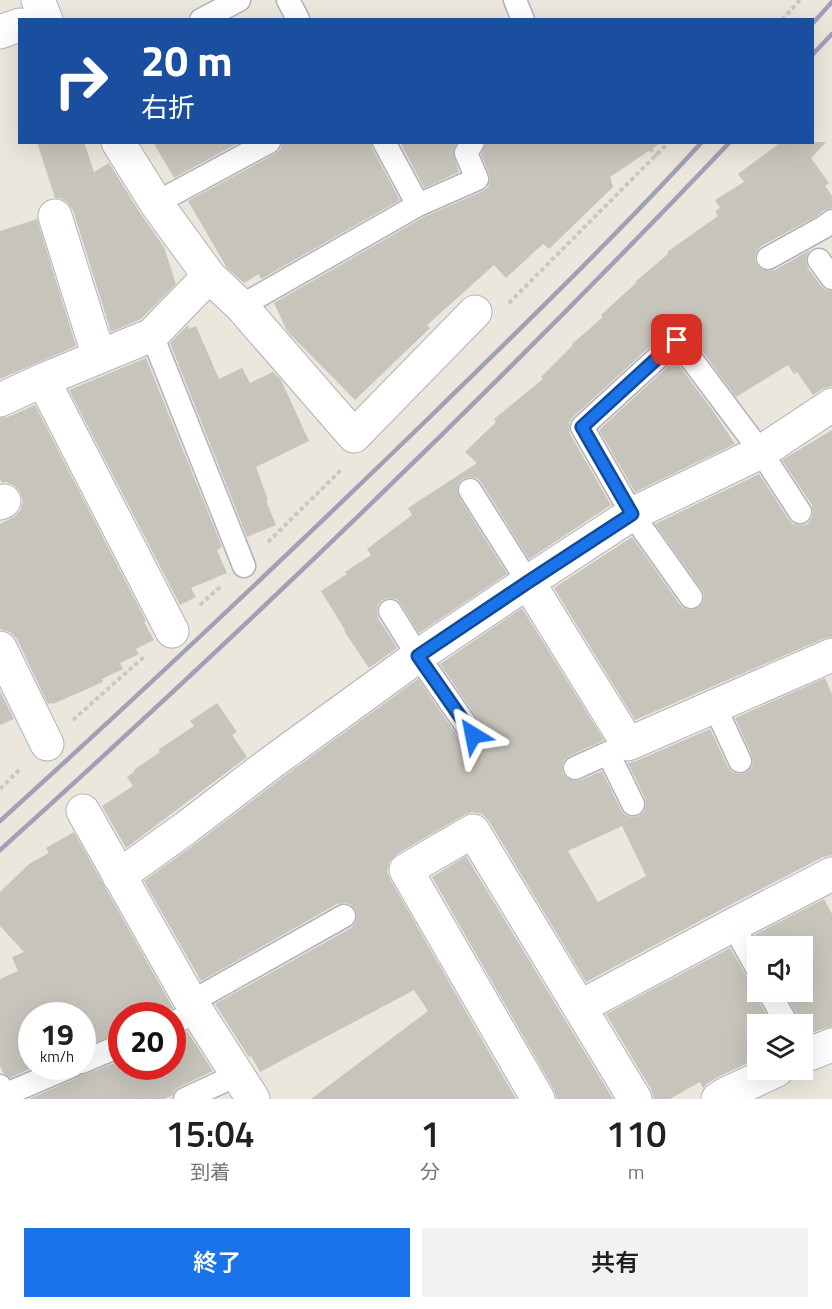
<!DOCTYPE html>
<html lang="ja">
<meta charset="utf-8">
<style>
:root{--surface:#fff;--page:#f2f2f2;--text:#202124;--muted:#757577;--accent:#1a73e8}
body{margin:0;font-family:"Titillium Web","Noto Sans JP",sans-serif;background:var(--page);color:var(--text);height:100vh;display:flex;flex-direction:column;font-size:22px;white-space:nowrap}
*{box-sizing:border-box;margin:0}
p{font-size:20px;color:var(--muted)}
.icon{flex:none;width:33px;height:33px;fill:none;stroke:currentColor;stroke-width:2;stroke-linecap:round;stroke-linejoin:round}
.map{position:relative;height:1099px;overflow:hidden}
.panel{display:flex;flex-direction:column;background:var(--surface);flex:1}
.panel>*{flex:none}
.guide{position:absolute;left:18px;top:18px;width:796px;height:126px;border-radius:0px;box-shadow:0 6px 24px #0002;background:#1a4fa0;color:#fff;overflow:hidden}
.buttons{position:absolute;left:747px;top:936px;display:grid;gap:12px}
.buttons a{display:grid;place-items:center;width:66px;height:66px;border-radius:0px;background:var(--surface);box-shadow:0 6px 24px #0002;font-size:30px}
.speed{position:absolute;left:18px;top:1002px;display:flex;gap:12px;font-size:30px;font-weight:700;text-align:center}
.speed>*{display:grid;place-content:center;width:78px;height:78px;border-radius:50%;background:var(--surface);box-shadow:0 6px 24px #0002;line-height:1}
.speed small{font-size:15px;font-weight:400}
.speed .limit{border:9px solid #d22;background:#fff;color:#111}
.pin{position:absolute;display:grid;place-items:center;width:51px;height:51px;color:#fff;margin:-26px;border-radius:12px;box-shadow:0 3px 9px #0006}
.me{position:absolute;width:66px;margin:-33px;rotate:325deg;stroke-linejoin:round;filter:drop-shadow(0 0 4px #0008)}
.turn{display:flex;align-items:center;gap:21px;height:126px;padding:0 24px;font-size:27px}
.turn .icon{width:78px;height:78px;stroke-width:2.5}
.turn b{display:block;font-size:42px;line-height:51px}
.eta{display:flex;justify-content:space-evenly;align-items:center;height:102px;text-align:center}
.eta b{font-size:36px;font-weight:600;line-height:42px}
.button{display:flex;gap:12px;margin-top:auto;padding:12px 24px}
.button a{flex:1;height:69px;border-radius:0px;background:var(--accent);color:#fff;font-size:24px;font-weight:600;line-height:69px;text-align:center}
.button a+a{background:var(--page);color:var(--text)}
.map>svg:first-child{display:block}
.building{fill:#c7c4bc;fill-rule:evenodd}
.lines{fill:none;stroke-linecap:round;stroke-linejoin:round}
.lane-casing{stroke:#b0b2be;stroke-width:25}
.street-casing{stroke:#b0b2be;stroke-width:35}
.path{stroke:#c8c8c8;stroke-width:4;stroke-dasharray:4.5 3;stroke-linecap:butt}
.lane{stroke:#fff;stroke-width:22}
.street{stroke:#fff;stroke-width:33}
.rail{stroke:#a0a1b4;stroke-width:4.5}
.route-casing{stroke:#114b97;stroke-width:15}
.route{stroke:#1a73e8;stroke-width:10}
</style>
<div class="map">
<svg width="832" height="1099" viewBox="0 0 832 1099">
<rect width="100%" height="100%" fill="#ece7dd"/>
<path class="building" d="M37,142H84L94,172L109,163L140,213L164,247L176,284L141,319L111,332L73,210L67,202L60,198H55Z
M153,142H240L174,178Z
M282,142H371L372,148L400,200L261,279L259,274L244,283L227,268L188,201L275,154L281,149Z
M400,142H457L453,152L459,172L424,188Z
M486,142H662L610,177L613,187L549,249L543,244L506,278L494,265L427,325L430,328L355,400L287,331L274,303L424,217L483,191L488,187L490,180L489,174L481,154Z
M781,142H826L811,158L829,183L825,186L832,196V208L824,210L817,216L761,246L756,252L755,258L756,264L761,269L768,271L775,270L810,250L807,255L806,261L808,268L821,286L826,290L832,291V386L822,389L813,395L797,372L794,374L788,365L736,397L687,331L681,327H674L668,330L573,417L569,422V428L570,434L611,505L529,559L481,482L477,478L470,477L462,479L458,484L457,490L459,497L507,574L419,633L401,604L397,599L389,598L382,600L378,605L377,611L378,618L397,648L369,668L344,631L345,630L321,591L347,574L345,572L371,555L367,549L412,515L408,508L477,463L465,452L496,422L494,419L543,379L541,377L573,345L572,344L603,317L601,315L637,282L636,281L668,254L667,252L718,216L715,211L720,208L715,200L744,182L738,174Z
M37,219L76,346L0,379V231Z
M188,325L189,329L196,326L219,379L242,368L250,383L273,372L281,380L309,441L256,467L268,500L266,501L276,525L247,537L170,343Z
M146,358L222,547L217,550L227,573L191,588L196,597L180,605L69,390Z
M675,360L713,411L735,444L635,492L599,430Z
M35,405L146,621L144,622L154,640L136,649L139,654L120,663L123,669L102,679L103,682L53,704L52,703L48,704L17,639L10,632L0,629V524L17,515V514L20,511L23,502L20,492L15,486L6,482L2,483L0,479V418L8,417Z
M832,430V637L825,638L635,720L554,588L632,537L680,605L685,609L692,610L698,608L703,602L704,595L702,590L655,524L759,474L789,520L793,524L800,525L807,524L812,518L813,511L812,505L782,460Z
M522,608L604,740L569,756L564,760L562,767L563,774L568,779L574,781L581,780L602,771L621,810L625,815L632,817L639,816L644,811L646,804L645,798L628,763L636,761L710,729L728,767L732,772L738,774L745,773L751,768L753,763L752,756L735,718L825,678L832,694V855L823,857L724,908L586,982L489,821L482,814L472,812L464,815L397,854L390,861L387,871L390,879L516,1099H311L428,1011L414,990L260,1072L251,1056L249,1057L215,1004L351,928L355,923L357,917L355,909L350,904L345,903L337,904L201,981L144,881L198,842L283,777L418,679L462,743L468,747L474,748L481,746L485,740L486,733L484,728L440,664ZM622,826L646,876L598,902L568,851Z
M0,691L14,719L0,725Z
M217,703L237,732L232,735L247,757L126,848L102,806L133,786L127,777L135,771L134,770L160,752L158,750L194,726L190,721Z
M74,832L173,1008L166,1011L161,1016H122V1032L82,1047V1016H32V1066H36L10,1078L3,1073L0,1066V979L18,971L12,957L24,952L0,926V892L29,864L49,853L46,848Z
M466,856L613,1099H557L554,1090L432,877Z
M824,899L832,914V1027L825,1028L808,1034L784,992H802V946H760L754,935Z
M730,948L747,977L752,982L758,983L756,991L757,998L772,1024H758V1058L718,1077L708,1083L703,1088L700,1082L670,1099H654L651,1089L606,1014Z
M187,1031L213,1071L179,1087L174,1091L173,1095L164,1099H29L77,1078L81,1075L87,1074L122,1060V1066H172V1036Z"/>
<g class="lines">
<defs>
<path id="lane" d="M288,0L298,19
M515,0L523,20
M201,20L239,0
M384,142L418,205
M156,203L269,142
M768,258L824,227L832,221
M819,260L832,278
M241,306L418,205L477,179L466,153L473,142
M152,335L244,566
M470,490L528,582
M691,597L632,514L582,427L677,340L761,452L800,512
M390,611L418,656L473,735
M715,707L740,761
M608,753L633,804
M575,768L628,744
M733,925L758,970
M769,992L787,1024
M191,1002L344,916
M172,1023L198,1012
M82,1062L122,1045
M0,1086L4,1095L72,1066
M185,1099L237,1075"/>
<path id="street" d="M38,0L46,20
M0,32L20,25
M118,142L156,203L209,276L241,306L354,436L475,312
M55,216L99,357
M43,380L172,631
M0,400L43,380L152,335L209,276
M0,503L4,501
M528,582L628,744L832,655
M0,648L47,744
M83,811L191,1002L253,1099
M119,876L187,827L272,762L418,656L528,582L632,514L761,452L832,405
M580,1007L733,925L832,874
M802,1057L832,1045
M538,1099L406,870L473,831L635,1099
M718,1099L726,1094L777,1070"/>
</defs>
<use href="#lane" class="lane-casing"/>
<use href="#street" class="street-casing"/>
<path class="path" d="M782,20L800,0
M646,142L656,157
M509,303L669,142
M268,542L342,469
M200,605L221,586
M73,720L146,655
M0,789L21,768"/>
<use href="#lane" class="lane"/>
<use href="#street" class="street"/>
<path class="rail" d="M813,23L832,2
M813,54L832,34
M0,821C148,687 293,550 436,411C526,323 617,235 702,142
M0,850C252,623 496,388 730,142"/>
</g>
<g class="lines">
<defs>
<path id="route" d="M473,735L418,656L528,582L632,514L582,427L677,340"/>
</defs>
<use href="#route" class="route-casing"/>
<use href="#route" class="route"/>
</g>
</svg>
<div class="buttons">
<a><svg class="icon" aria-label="sound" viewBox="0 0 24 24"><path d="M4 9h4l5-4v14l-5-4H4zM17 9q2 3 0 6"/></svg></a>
<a><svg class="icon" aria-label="layers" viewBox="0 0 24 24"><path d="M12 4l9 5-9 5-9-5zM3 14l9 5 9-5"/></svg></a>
</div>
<div class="speed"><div>19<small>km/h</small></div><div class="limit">20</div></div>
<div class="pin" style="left:677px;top:340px;background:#d93025"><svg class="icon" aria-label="arrive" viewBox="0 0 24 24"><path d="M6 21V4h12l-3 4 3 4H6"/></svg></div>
<svg class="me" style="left:473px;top:735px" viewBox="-20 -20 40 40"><path d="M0-17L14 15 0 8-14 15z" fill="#1a73e8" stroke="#fff" stroke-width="4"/></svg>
<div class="guide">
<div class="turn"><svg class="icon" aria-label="right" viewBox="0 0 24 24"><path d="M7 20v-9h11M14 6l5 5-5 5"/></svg><div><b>20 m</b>右折</div></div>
</div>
</div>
<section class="panel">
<div class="eta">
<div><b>15:04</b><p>到着</p></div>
<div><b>1</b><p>分</p></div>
<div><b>110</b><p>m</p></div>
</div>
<div class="button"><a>終了</a><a>共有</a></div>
</section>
